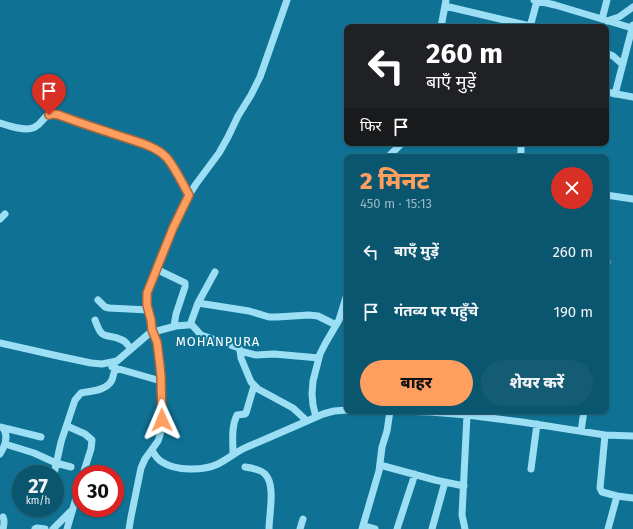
<!DOCTYPE html>
<html lang="hi">
<meta charset="utf-8">
<style>
:root{--surface:#0b566f;--page:#145c74;--text:#f1f3f6;--muted:#9ab7c3;--line:#2b6c82;--accent:#ff9f5f}
body{margin:0;font-family:"Fira Sans","Noto Sans Devanagari",sans-serif;background:var(--page);color:var(--text);height:100vh;display:flex;flex-direction:column;font-size:15px;white-space:nowrap}
*{box-sizing:border-box;margin:0}
p{font-size:13px;color:var(--muted)}
.icon{flex:none;width:22px;height:22px;fill:none;stroke:currentColor;stroke-width:2;stroke-linecap:round;stroke-linejoin:round}
.map{position:relative;flex:1;overflow:hidden}
.details{position:absolute;left:344px;top:154px;width:265px;height:260px;display:flex;flex-direction:column;background:var(--surface);border-radius:8px;box-shadow:0 1px 3px #0004,0 0 0 1px var(--line)}
.details>*{flex:none}
.hud{position:absolute;left:344px;top:24px;width:265px;height:122px;border-radius:8px;box-shadow:0 1px 3px #0004,0 0 0 1px var(--line);background:#202124;color:#fff;overflow:hidden}
.speed{position:absolute;left:12px;top:465px;display:flex;gap:8px;font-size:20px;font-weight:700;text-align:center}
.speed>*{display:grid;place-content:center;width:52px;height:52px;border-radius:50%;background:var(--surface);box-shadow:0 1px 3px #0004,0 0 0 1px var(--line);line-height:1}
.speed small{font-size:10px;font-weight:400}
.speed .limit{border:6px solid #d22;background:#fff;color:#111}
.pin{position:absolute;display:grid;place-items:center;width:34px;height:34px;color:#fff;margin:-41px -17px;border-radius:50% 50% 50% 0;rotate:-45deg;box-shadow:0 0 4px #0007}
.pin .icon{rotate:45deg}
.me{position:absolute;width:44px;margin:-22px;rotate:359deg;stroke-linejoin:round;filter:drop-shadow(0 0 3px #0008)}
.turn{display:flex;align-items:center;gap:14px;height:84px;padding:0 16px;font-size:18px}
.turn .icon{width:52px;height:52px;stroke-width:2.5}
.turn b{display:block;font-size:28px;line-height:34px}
.then{display:flex;align-items:center;height:38px;padding:0 16px;background:#0003;gap:8px;font-size:15px}
.round{display:grid;place-items:center;flex:none;width:42px;height:42px;border-radius:21px;background:var(--page)}
.head{display:flex;align-items:center;justify-content:space-between;height:68px;padding:0 16px}
h1{font-size:24px;font-weight:800;line-height:30px;color:var(--accent)}
.button{display:flex;gap:8px;margin-top:auto;padding:8px 16px}
.button a{flex:1;height:46px;border-radius:24px;background:var(--accent);color:#111;font-size:16px;font-weight:800;line-height:46px;text-align:center}
.button a+a{background:var(--page);color:var(--text)}
ul{padding:0;list-style:none}
li{display:flex;align-items:center;gap:12px;height:60px;padding:0 16px}
li div{flex:1}
li b{display:block;font-size:15px}
li em{font-style:normal}
.map>svg:first-child{display:block}
.lines{fill:none;stroke-linecap:round;stroke-linejoin:round}
.minor{stroke:#9cdff4;stroke-width:7}
.route-casing{stroke:#a6673e;stroke-width:10}
.route{stroke:#ff9f5f;stroke-width:7}
.labels{text-anchor:middle;stroke-width:4;stroke-linejoin:round;paint-order:stroke}
.quarter-label{font-size:13px;letter-spacing:1px;fill:#fff;stroke:#0f7294}
</style>
<div class="map">
<svg width="633" height="529" viewBox="0 0 633 529">
<rect width="100%" height="100%" fill="#0f7294"/>
<g class="lines">
<path class="minor" d="M534,0L555,5L632,28
M445,6L530,26
M602,19L607,0
M607,21L619,17L633,7
M441,27L446,0
M530,27L537,1
M606,53L613,56L622,64
M606,92L633,97
M615,94L633,25
M0,123C9,126 27,132 35,127C43,123 43,115 53,114L142,143L161,153L167,157L172,164L189,195
M388,157L402,143
M520,157L521,152V143
M606,195L633,199
M0,219L5,214
M606,256L607,262L606,268
M156,269L185,283V287L176,314L174,326
M98,300L105,307L109,308L148,310
M198,303L249,311L269,317H277L309,315L318,316L336,325
M95,320C103,343 106,332 122,340C126,341 128,346 131,349
M190,325L198,303L215,272
M153,332L176,326L188,325H192L201,335L239,348L240,350L241,358L251,382L258,389L293,408L307,421
M0,343L58,356L91,363L102,364L117,361L152,331
M240,351L256,355L274,354L319,358
M112,367L161,381
M396,411L430,412L467,415L522,422L605,435L633,436
M316,417L313,405L312,394L313,381L320,354L325,344L339,320L347,294
M67,426L85,434L92,440L91,449L83,474
M0,427L41,437
M581,431L584,411
M605,435L600,488L602,492L617,496L633,498
M5,444L34,453L56,463L71,467
M152,450C154,454 157,459 162,462C176,471 203,471 218,464C228,459 237,451 247,447C273,436 298,425 323,414L334,411L347,410
M0,454C5,446 9,436 3,428
M233,454C233,441 231,427 237,415L245,414L246,413L254,386
M380,465L435,480L464,486
M245,467C251,468 260,469 265,474C276,485 269,514 269,529
M531,469L537,424
M54,474L61,442L75,400L81,393C91,391 106,391 112,380C113,376 114,372 116,368
M3,517C5,521 4,525 3,529
M364,526L375,529
M35,529L37,528L45,529
M53,529L71,511
M67,529L81,481
M129,529L131,517L141,468L145,459L158,441L160,435L162,420L161,377L157,342L152,331L151,320L147,305V293L173,228L189,195L196,184L219,153L228,137L238,116L251,95L260,77L287,0
M300,529L303,519
M362,529L379,471L382,447L387,431L390,411
M397,529L415,474
M432,529L445,482
M465,529L462,515L467,415
M608,529L617,496"/>
</g>
<g class="lines">
<defs>
<path id="route" d="M49,115L53,114L59,115C77,122 96,128 114,134C130,140 156,145 167,158C176,169 182,183 189,195L173,228L147,293V305L151,320L152,330L157,342L160,366L161,377L162,420"/>
</defs>
<use href="#route" class="route-casing"/>
<use href="#route" class="route"/>
</g>
<g class="labels">
<g class="quarter-label">
<text x="218" y="346">MOHANPURA</text>
</g>
</g>
</svg>
<div class="speed"><div>27<small>km/h</small></div><div class="limit">30</div></div>
<div class="pin" style="left:49px;top:115px;background:#d93025"><svg class="icon" aria-label="arrive" viewBox="0 0 24 24"><path d="M6 21V4h12l-3 4 3 4H6"/></svg></div>
<svg class="me" style="left:162px;top:420px" viewBox="-20 -20 40 40"><path d="M0-17L14 15 0 8-14 15z" fill="#ff9f5f" stroke="#fff" stroke-width="4"/></svg>
<div class="hud">
<div class="turn"><svg class="icon" aria-label="left" viewBox="0 0 24 24"><path d="M17 20v-9H6M10 6l-5 5 5 5"/></svg><div><b>260 m</b>बाएँ मुड़ें</div></div>
<div class="then">फिर<svg class="icon" aria-label="arrive" viewBox="0 0 24 24"><path d="M6 21V4h12l-3 4 3 4H6"/></svg></div>
</div>
<section class="details">
<div class="head"><div><h1>2 मिनट</h1><p>450 m · 15:13</p></div><a class="round" style="background:#d93025;color:#fff"><svg class="icon" aria-label="close" viewBox="0 0 24 24"><path d="M6 6l12 12M18 6L6 18"/></svg></a></div>
<ul>
<li><svg class="icon" aria-label="left" viewBox="0 0 24 24"><path d="M17 20v-9H6M10 6l-5 5 5 5"/></svg><div><b>बाएँ मुड़ें</b></div><em>260 m</em></li>
<li><svg class="icon" aria-label="arrive" viewBox="0 0 24 24"><path d="M6 21V4h12l-3 4 3 4H6"/></svg><div><b>गंतव्य पर पहुँचे</b></div><em>190 m</em></li>
</ul>
<div class="button"><a>बाहर</a><a>शेयर करें</a></div>
</section>
</div>
